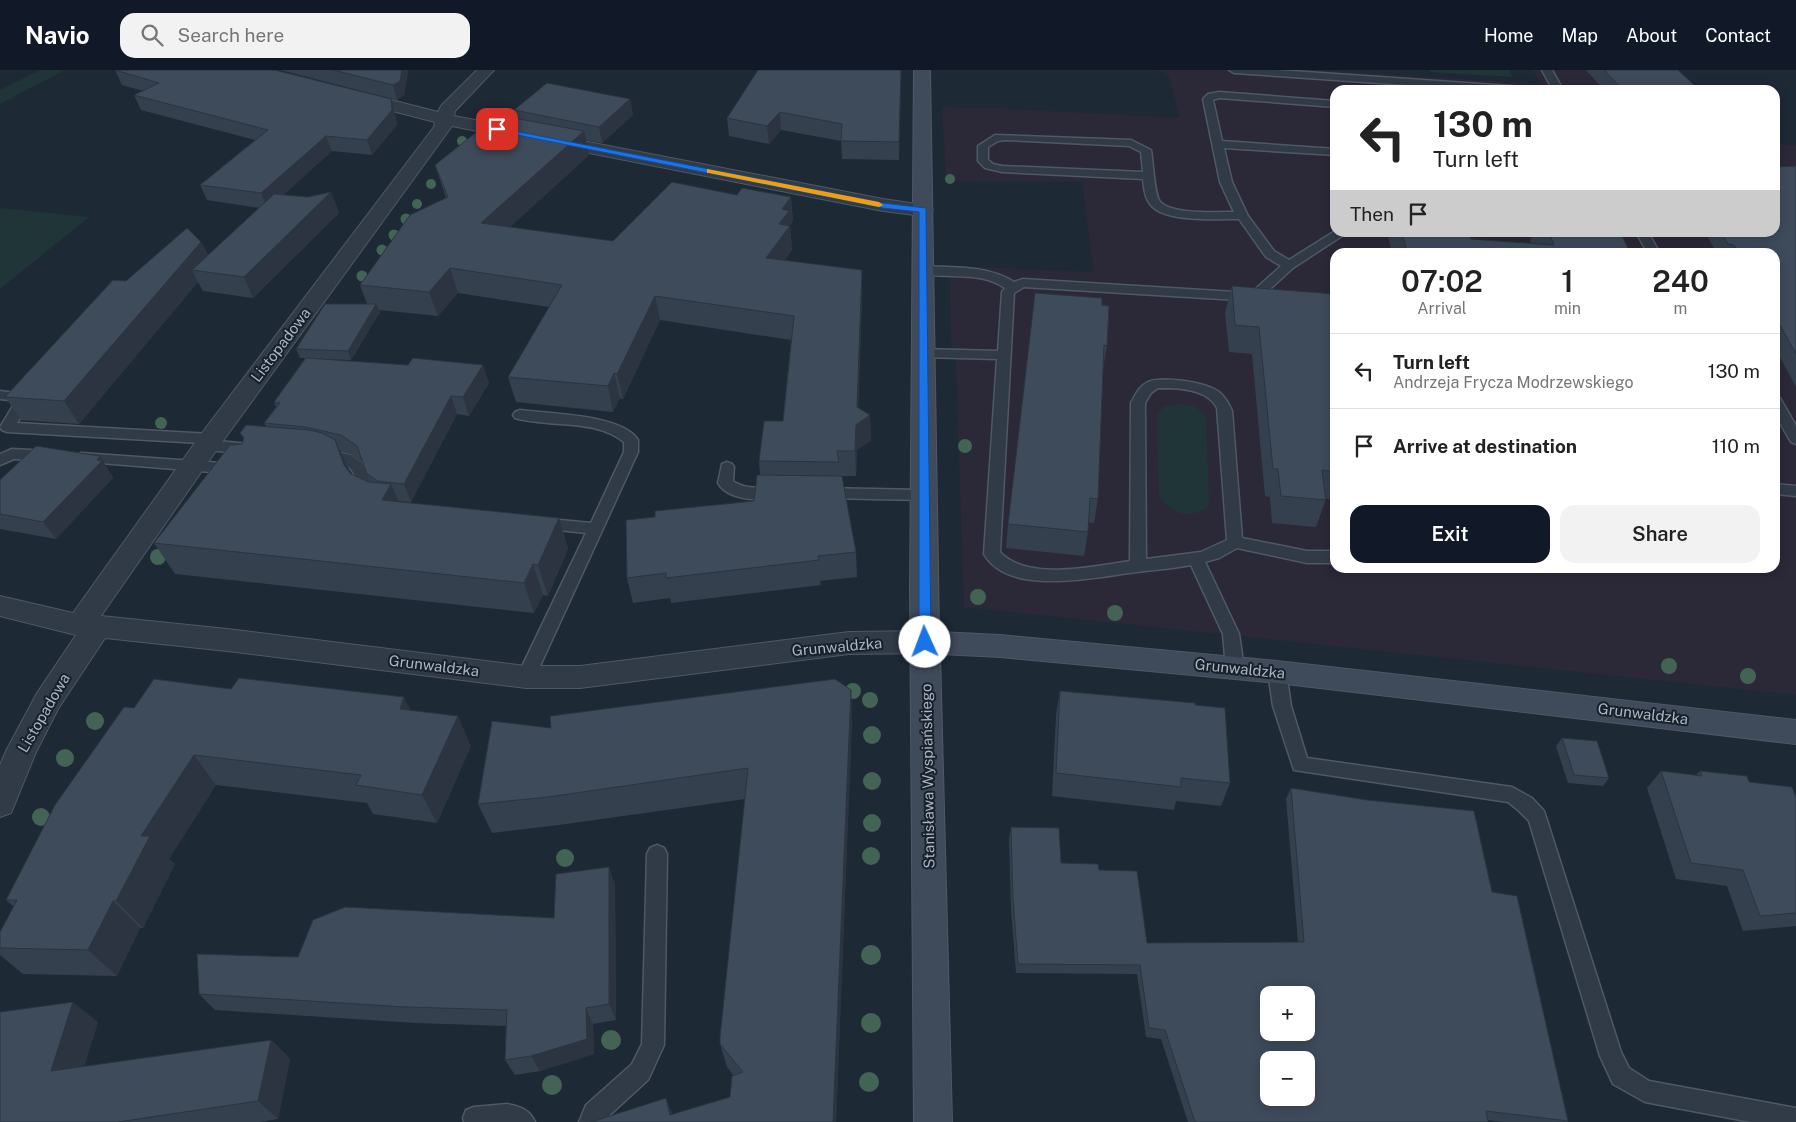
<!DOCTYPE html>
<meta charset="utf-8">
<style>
:root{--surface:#fff;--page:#f2f2f2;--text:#222;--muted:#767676;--line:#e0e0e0;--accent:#111827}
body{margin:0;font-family:"Public Sans",sans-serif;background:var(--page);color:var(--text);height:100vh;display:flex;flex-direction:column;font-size:19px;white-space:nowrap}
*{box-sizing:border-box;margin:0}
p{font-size:16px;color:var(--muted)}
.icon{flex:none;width:28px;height:28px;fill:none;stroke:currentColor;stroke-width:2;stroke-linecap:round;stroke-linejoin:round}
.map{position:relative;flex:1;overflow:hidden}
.side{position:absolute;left:1330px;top:178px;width:450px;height:325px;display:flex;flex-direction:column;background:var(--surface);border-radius:15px;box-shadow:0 2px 12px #0003}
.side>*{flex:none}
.top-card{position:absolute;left:1330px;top:15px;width:450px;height:152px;border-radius:15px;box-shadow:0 2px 12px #0003;background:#fff;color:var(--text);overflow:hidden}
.controls{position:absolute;left:1260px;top:916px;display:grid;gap:10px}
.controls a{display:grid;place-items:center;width:55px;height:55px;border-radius:10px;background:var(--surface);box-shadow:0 2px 12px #0003;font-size:25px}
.pin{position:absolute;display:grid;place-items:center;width:42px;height:42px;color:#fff;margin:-21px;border-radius:10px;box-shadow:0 2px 8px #0006}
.me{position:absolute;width:55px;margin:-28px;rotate:358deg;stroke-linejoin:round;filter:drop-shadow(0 0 4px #0008)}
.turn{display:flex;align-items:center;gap:18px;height:105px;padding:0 20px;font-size:22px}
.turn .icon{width:65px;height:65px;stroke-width:2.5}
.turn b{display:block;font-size:35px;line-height:42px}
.then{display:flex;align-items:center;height:48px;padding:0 20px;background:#0003;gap:10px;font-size:19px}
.eta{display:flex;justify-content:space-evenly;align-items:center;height:85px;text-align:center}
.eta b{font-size:30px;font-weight:600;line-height:35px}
.button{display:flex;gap:10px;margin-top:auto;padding:10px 20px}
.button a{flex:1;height:58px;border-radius:15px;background:var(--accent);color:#fff;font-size:20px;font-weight:600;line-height:58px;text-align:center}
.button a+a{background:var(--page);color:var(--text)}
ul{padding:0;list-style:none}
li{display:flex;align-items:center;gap:15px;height:75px;padding:0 20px;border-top:1px solid var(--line)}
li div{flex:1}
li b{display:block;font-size:19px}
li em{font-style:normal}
header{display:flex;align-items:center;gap:30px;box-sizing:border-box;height:70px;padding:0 25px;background:var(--accent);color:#fff}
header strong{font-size:24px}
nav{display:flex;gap:28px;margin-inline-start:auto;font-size:18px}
.search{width:350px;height:45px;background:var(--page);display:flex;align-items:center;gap:12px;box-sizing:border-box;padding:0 18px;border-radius:15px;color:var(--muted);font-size:19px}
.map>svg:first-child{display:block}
.medical{fill:#2b2938;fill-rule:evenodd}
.green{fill:#203537}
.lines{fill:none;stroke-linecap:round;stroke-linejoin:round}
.lane-casing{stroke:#4f5865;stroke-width:3}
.street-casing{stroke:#4f5865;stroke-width:2}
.secondary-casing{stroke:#4f5865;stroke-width:2}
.lane{fill:#313b47;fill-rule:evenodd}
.street{fill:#313b47;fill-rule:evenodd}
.secondary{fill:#3f4a5a;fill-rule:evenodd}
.tree{fill:#436454}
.wall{fill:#35404e;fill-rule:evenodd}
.shaded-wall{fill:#2b3440}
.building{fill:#3e4b5b;stroke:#2b3440;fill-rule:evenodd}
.route{fill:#1a73e8;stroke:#114b97}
.slow{fill:#f59e0b}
.labels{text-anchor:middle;stroke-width:4;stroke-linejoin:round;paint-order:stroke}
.street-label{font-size:15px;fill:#abb5c4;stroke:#17202b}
</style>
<header>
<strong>Navio</strong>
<div class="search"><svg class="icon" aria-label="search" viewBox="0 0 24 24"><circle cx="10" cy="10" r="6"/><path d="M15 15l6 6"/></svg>Search here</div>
<nav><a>Home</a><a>Map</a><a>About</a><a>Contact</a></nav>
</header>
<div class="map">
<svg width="1796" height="1052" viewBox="0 0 1796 1052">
<rect width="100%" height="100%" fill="#1e2936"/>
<path class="medical" d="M1154,0H1318L1542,14L1533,0H1676L1695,20H1335V162H1775V75H1796V625L964,537L956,292L951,269L950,196L1094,202L1082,112L955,111L954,108H946L942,37L995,38L1180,48L1168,4ZM1335,182H1775V498H1335Z"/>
<path class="green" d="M40,0H65L0,34V20Z
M1430,0H1509L1512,7L1431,2Z
M0,138L89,147L0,219Z
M1177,334L1194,335L1206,346L1209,430L1207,438C1187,450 1172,444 1159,426L1157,346L1163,337Z"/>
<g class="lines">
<defs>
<path id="lane" d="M1229,0H1277L1525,17L1530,20H1481L1234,3Z
M1542,0H1552L1563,20H1553Z
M1219,22L1335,31V37L1219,28L1213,30L1222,71L1335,79V85L1224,78L1232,112L1248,146L1274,181L1289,190L1335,161L1348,162L1293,198L1258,230L1254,231L1024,217L1014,223L1000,482C1028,512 1094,496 1130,491L1131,333C1135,326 1139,316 1148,312C1163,306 1205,312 1219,322C1225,327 1229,334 1232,341L1242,468L1307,481H1335V493H1307L1237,478L1219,488L1205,492L1239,564L1244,598L1241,603L1235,605L1229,603L1226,598L1223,564L1191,495C1171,499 1150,500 1130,503C1090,508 1008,526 984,484L997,289L922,287L915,283L922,279L998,281L1002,222L1005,218C979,200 948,210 919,203L917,200L923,196C954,198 988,195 1014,212L1023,209L1251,223L1281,196L1266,187L1239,149C1217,149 1171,152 1154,138C1145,131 1144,119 1143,109L1002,102L985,98L978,91V76L995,65L1131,70L1151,80C1153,92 1154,120 1159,130C1167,145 1218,142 1234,142L1220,112L1203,29L1208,24ZM1006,70L1129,76L1141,82L1143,102L1002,96L993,94L988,90V77L998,71ZM1158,318C1177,318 1207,318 1217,338L1227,470L1201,482L1146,489L1145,333L1151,323Z
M1636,162H1648L1659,182H1647Z
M0,321L30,325L32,328L17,353L211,364L216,366L218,369L217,371L250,374L255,376L257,379L255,382L250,384L207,380L202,378L201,373L7,362L2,360L0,357L16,331L0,329Z
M1775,327L1780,328L1796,356V374L1791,372L1775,344Z
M520,340C549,344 622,344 638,370V382L535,607L532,612L526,614L520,612L517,607L586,463L539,458L534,457L531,453L534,449L539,448L591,453L624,382V372C594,348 550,358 515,348L513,345L515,342Z
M12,379L49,381L54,383L56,386L54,389L49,391L14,389L0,395V384Z
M321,379L351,385L362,393L370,407L369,417L377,430L374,434L369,435L364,434L355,417L356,407L351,399L342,392L316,387L314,384L316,381Z
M81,383L236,394L241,396L243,399L241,402L236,404L76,391L74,388L76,385Z
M727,392L732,394L734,397L733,411C748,422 765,415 781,419L783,423L781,427C764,432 728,431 718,413L722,394Z
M1775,414L1796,416V426L1775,424Z
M823,418L923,420L928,421L931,425L928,429L923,430L823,428L818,427L816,423L818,419Z
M1277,595L1283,597L1286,602L1291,636L1307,688L1512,717L1532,728L1544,741L1621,982L1629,998L1649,1011L1796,1038V1052H1751L1645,1032L1613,1014L1600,986L1529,751L1518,740L1508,732L1294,700L1273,636L1268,602L1271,597Z
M657,775L664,778L667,784L664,975L648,1010L602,1052H579L586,1035L632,994L642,974L647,784L650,778Z
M507,1034C520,1036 530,1040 535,1052H464L463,1048L466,1040L474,1037Z"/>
<path id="street" d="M477,0H494L455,41L454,46L883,129L930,136L933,140L930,144L923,146L883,141L452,56L220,375L101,546L227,559L526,596H580L849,562L925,561L935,564L939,572L935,580L925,583L849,584L580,618H526L227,581L105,568L58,639L36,682L11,743L0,747V695L6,681L37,623L76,565L0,546V526L73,543L202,363L434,57L435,52L350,30L347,26L350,22L356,21L438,42L441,36Z"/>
<path id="secondary" d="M914,0H930L939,562L1000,565L1277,591L1796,650V674L1277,613L1000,587L940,584L952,1052H914L910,519Z"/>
</defs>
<use href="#lane" class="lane-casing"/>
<use href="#street" class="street-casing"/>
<use href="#secondary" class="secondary-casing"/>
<use href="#lane" class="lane"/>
<use href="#street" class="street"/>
<use href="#secondary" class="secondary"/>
</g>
<g class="tree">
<circle cx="462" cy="71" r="5"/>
<circle cx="950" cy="109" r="5"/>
<circle cx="431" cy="114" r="5"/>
<circle cx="417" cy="134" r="5"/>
<circle cx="406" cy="149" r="5.5"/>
<circle cx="394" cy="165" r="5.5"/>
<circle cx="382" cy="180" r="5.5"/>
<circle cx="362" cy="206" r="5.5"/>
<circle cx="161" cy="353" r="6"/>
<circle cx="965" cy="376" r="7"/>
<circle cx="158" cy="487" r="8"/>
<circle cx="978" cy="527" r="8"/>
<circle cx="1115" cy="543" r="8"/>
<circle cx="1669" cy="596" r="8"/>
<circle cx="1748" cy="606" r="8"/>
<circle cx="853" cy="621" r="8"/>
<circle cx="870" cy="630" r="8"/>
<circle cx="95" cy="651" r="9"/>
<circle cx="872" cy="665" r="9"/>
<circle cx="65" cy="688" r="9"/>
<circle cx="872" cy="711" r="9"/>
<circle cx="41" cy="747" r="9"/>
<circle cx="872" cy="753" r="9"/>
<circle cx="871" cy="786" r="9"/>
<circle cx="565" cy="788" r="9"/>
<circle cx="871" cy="885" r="10"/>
<circle cx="871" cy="953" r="10"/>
<circle cx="611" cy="970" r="10"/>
<circle cx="869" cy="1012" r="10"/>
<circle cx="552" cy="1015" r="10"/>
</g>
<path class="wall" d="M115,0L391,29L395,44L397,55L372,85L332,81L283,125L308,127L331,122L339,143L253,228L203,221L198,212L79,354L21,350L5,327L126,211L201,172L208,185L260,138L207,130L200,115L255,70L141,40L134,25L143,21L122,15Z
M280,0H408V2L404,25L397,30Z
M901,0L899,90L842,89L841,71L781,60L769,74L729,66L727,48Z
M1586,0H1678L1694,15L1691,20H1604Z
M630,29L633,45L602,73L585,70L589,85L510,157L613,171L737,125L791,127L793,151L790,155L792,180L784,191L862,200V225L858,338L870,345L871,370L857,380L856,406H842L856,482L857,507L820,511L821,515L671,533L670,528L633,533L627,508L655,447L754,431L760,405L759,391L783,351L791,270L660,250L623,329L620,328L613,342L516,332L508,307L549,237L458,223L438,246L379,240L380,242L351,290L319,289L489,313L469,346L457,344L411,432L398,431L399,432L559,448L568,479L548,526L543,525L534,543L175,504L154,473L242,374L244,369L240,363L266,356L264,353L276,337L274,332L305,288H300L296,279L367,234L360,215L446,128L435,95L516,48L514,40ZM341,382L350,384L363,393L370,412L351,404Z
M1796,96V317L1775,278V182H1716L1705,162H1775Z
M1387,162H1469L1471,169L1531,173L1530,171L1534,162H1620L1630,182H1392Z
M1232,216L1335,224V430L1326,429L1316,457L1272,453L1270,427L1265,426L1252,284L1229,282L1225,243Z
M1102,235L1107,276L1103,299L1098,429L1094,453L1088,452V462L1084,486L1006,478L1008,454Z
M111,404L113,408L56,469L0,459V410Z
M851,620L852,650L836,1052L673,1044L730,1027L733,1005L727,997L720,974L745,729L559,755L492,763L478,734L551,658Z
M1060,621L1195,635L1230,713L1221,736L1176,731L1174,740L1052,726L1056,645Z
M134,638L410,640L471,676L437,753L373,744L367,733L216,715L169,789L175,794L143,858H140L117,906L23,904L0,885V862L14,837L6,830Z
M1562,668L1609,708L1603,716L1568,713L1556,676Z
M1661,701L1696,705L1700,701L1749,712L1796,727V856L1743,861L1727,816L1676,809L1647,718Z
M1291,718L1492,822L1568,1051L1567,1052H1502L1488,1050V1052H1188L1161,969L1146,967L1137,904L1016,903L1011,839L1009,768L1011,757L1061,793L1099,800L1147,873L1298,872L1286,729Z
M615,814L616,950L593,954L594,984L540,1001L515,1005L505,990L506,956L416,953L215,940L199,924L298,887L554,848Z
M98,952L84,997L271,970L290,989L278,1049L259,1052H0Z"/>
<path class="shaded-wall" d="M402,0H408V2L404,25L397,30L393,15Z
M391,29L395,44L397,55L372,85L367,70Z
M630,29L633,45L602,73L599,57Z
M780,42L781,60L769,74L767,56Z
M584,61L589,85L488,177L481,153Z
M326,66L332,81L268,139L261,123Z
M331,122L339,143L253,228L244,207Z
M791,127L793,151L790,155L792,180L768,213L766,188L779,154L782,139Z
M201,172L212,195L192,200L198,212L79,354L64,331Z
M450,198L458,223L438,246L429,222Z
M862,200V225L858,354L870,345L871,370L857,380L856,406L855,381Z
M655,226L660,250L623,329L617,304Z
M376,234L380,242L351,290L348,281Z
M483,295L489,313L469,346L463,327Z
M614,303L620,328L613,342L608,316Z
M451,326L457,344L411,432L404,414Z
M335,370L350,401L358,427L344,395Z
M100,386L111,404L113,408L56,469L43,452Z
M391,414L405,445L382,430Z
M559,448L568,479L548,526L538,495Z
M533,494L543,525L534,543L524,513Z
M851,620L852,650L836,1052H833Z
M404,627L419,657L400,639Z
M458,646L471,676L437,753L422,725Z
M194,685L216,715L169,789L175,794L143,858L116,831L141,766Z
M609,797L615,814L616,950L609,934Z
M113,831L140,858L117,906L88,880Z
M73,932L98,952L77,1020L51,1001Z
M586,938L593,954L594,984L540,1001L531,986Z
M271,970L290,989L278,1049L258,1031Z
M666,1028L675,1050L670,1045Z"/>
<path class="building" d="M115,0H275L391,29L392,40L367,70L326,66L261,123L200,115L268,60L134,25L159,13Z
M333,0H402L400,11L393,15Z
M758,0H901L899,72L841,71L842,54L780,42L767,56L727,48Z
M1604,0H1678L1694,15L1687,16L1691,20H1623Z
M547,13L630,29L599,57L514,40Z
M498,45L584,61L481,153L613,171L672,112L737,125L742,118L791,127L782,139L789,141L779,154L790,156L766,188L862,200L857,337L870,345L856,355L855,381H837L839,392L759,391L764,351H783L794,246L655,226L617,304L614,303L608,316L508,307L562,215L450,198L429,222L360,215L410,145L448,127L435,95Z
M1796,96V284L1775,246V182H1738L1734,175L1728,174L1721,162H1775V97Z
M331,122L244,207L192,200L274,124L308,127Z
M187,158L201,172L64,331L5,327L113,210L126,211Z
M1402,162H1469L1471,169L1554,175L1549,162H1620L1630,182H1407Z
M1232,216L1335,224V402L1322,400L1326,430L1281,426L1278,399H1273L1259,257L1235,255Z
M1035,223L1102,228V235L1109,236L1107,276L1104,275L1098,429L1090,428L1088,462L1008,454Z
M325,234H376L348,281L296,279Z
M306,288L408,295L413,288L483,295L463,327L451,326L404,414L378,411L367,404L357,376L341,365L305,357L264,353L280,333L274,332Z
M246,355L309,360L322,363L335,370L344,395L351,404L369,412L391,414L382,430L559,448L538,495L533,494L524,513L154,473L230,375L242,374L244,368L240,363Z
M36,376L100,386L97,390L102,391L43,452L0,444V410Z
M757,405L842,406L856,482L818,486L819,490L666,508V503L627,508L626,450L655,447V441L754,431Z
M239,608L404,627L400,639L458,646L422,725L356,715L361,705L194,685L141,766H150L116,831H113L88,880L0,878V862L17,830H6L55,735L124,637L134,638L154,609L231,619Z
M835,609L851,620L833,1052H591L666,1028L670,1045L730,1027L732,1006L743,1002L720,974V967L748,698L548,727L478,734L492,651L551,658L550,646Z
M1060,621L1195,633V635L1225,638L1230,713L1181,708V717L1056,703Z
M1562,668L1597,671L1609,708L1574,705Z
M1661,701L1702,706L1700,701L1747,706L1749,712L1792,717L1796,727V843L1760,846L1743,800L1691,793Z
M1291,718L1367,730L1474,741L1492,822L1517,826L1568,1051L1486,1041L1488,1052H1195L1165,960L1149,958L1140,895L1018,894L1013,829L1011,757L1059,758L1061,793L1098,794L1099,800L1137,801L1147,873L1304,872ZM1269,925H1306V962H1269ZM1269,990H1306V1028H1269Z
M609,797V934L586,938L587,969L531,986L505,990L507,940L405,937L199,924L197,884L298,887L313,850L345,837L554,848L556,804Z
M73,932L51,1001L271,970L258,1031L118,1052H0V942Z"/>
<path class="route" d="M494,57L883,133L926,138L931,572L930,575L925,577L919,572V142L883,138L497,61L493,59Z"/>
<path class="slow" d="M707,99L879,132L883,135L879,137L709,103H707Z"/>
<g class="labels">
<g class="street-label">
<text transform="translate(281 275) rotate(-53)" y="5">Listopadowa</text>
<text transform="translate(837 577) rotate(-5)" y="5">Grunwaldzka</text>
<text transform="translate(434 596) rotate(7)" y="5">Grunwaldzka</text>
<text transform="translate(1240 599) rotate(6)" y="5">Grunwaldzka</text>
<text transform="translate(44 643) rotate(-60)" y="5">Listopadowa</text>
<text transform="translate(1643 644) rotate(7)" y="5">Grunwaldzka</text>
<text transform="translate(928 706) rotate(-91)" y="5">Stanisława Wyspiańskiego</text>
</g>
</g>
</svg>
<div class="controls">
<a>+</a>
<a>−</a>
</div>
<div class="pin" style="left:497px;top:59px;background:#d93025"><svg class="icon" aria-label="arrive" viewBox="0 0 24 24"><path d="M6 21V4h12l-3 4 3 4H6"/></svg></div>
<svg class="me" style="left:925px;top:572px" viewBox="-20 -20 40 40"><circle r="19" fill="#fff"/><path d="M0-13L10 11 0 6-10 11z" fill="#1a73e8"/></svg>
<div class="top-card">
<div class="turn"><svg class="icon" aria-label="left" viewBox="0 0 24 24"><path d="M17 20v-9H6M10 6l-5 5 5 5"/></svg><div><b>130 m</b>Turn left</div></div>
<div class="then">Then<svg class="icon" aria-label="arrive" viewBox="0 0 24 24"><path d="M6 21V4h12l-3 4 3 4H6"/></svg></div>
</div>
<section class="side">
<div class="eta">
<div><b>07:02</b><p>Arrival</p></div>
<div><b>1</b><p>min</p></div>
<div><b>240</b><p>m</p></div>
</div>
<ul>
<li><svg class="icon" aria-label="left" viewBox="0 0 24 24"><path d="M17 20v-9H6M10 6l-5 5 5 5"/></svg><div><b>Turn left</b><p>Andrzeja Frycza Modrzewskiego</p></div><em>130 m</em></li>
<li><svg class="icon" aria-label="arrive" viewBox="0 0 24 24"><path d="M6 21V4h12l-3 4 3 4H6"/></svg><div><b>Arrive at destination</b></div><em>110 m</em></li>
</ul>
<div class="button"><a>Exit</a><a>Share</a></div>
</section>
</div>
